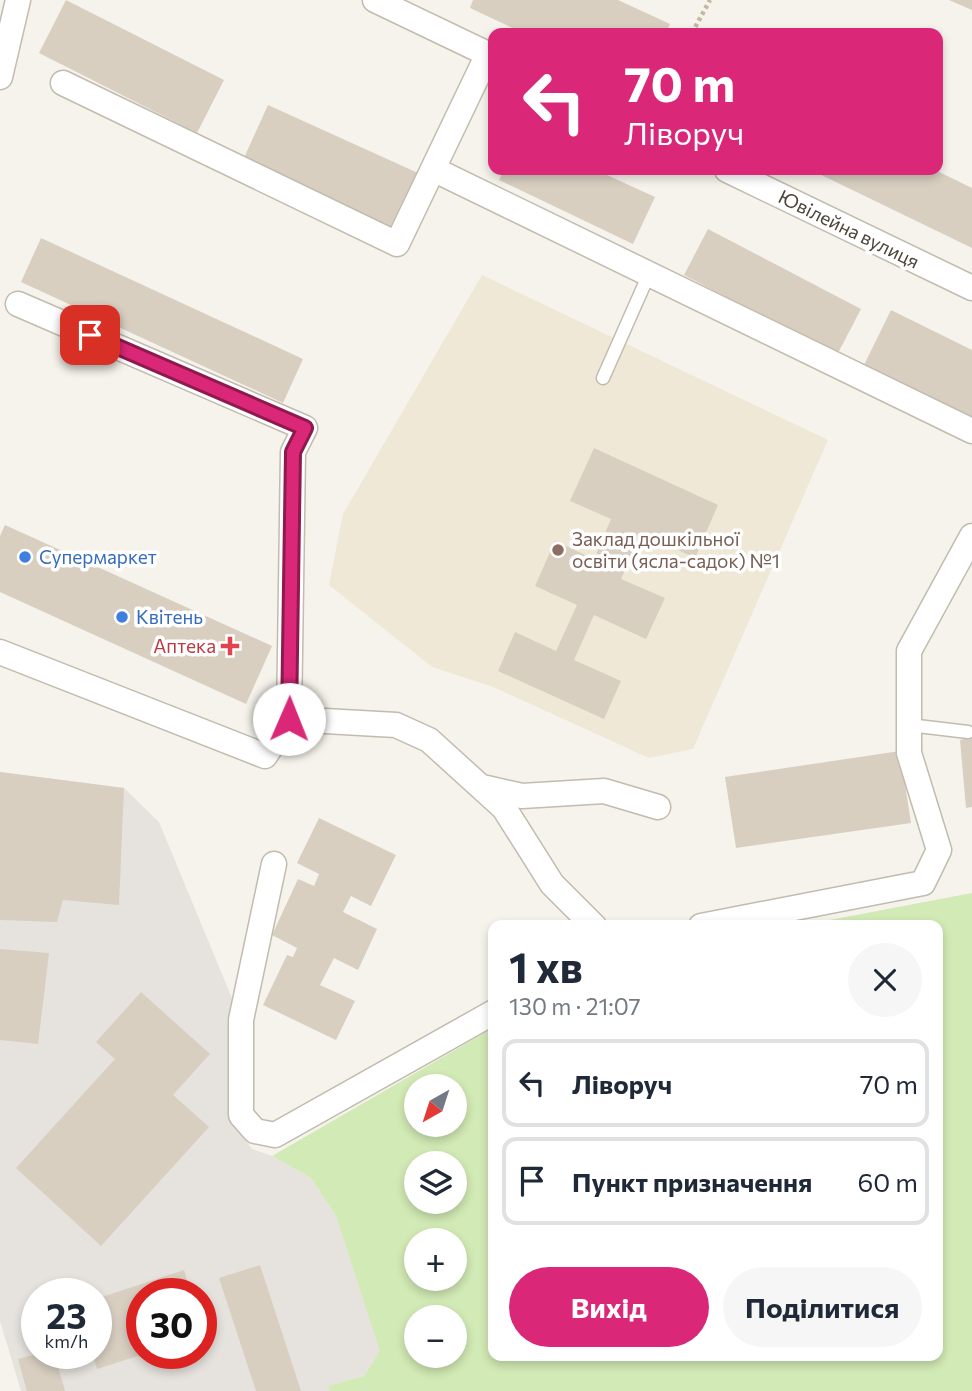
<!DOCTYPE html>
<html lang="uk">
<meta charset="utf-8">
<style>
:root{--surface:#fff;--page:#f6f6f7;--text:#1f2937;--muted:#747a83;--line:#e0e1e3;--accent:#db2777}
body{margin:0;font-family:Commissioner,sans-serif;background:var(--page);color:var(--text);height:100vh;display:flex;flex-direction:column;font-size:26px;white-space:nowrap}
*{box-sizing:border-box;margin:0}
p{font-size:23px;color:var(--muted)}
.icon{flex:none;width:38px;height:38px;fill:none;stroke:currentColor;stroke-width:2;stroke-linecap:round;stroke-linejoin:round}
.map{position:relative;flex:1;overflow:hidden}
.panel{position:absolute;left:488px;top:920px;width:455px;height:441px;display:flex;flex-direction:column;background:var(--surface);border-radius:14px;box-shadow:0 4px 10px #0003}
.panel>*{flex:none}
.banner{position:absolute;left:488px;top:28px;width:455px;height:147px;border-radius:14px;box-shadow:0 4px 10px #0003;background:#db2777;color:#fff;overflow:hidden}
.needle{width:46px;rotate:219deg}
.buttons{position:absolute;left:404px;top:1074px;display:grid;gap:14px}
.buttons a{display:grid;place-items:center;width:63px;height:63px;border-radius:50%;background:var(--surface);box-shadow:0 4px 10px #0003;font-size:35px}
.speed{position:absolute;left:21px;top:1278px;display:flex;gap:14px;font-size:35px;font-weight:700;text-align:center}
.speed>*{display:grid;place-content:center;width:91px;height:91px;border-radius:50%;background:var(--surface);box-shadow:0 4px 10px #0003;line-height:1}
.speed small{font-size:18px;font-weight:400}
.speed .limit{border:10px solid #d22;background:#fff;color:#111}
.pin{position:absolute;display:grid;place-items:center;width:60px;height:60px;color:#fff;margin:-30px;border-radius:14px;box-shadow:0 4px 10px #0006}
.me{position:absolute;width:77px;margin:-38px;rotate:1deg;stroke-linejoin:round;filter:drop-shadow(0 0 5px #0008)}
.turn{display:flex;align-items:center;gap:24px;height:147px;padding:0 21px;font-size:32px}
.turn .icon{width:91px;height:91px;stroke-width:2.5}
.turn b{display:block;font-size:49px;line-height:60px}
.round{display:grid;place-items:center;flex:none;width:74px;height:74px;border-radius:37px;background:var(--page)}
.summary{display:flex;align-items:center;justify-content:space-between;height:119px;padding:0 21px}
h1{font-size:42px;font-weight:700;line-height:52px}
.primary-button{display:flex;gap:14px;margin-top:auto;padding:14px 21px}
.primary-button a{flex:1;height:80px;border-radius:42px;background:var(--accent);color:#fff;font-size:28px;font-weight:700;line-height:80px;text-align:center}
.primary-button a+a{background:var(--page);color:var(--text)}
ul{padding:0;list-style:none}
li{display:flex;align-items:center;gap:21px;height:88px;margin:0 14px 10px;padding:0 7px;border:4px solid var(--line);border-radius:14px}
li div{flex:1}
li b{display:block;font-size:26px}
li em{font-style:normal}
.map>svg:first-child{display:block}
.industrial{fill:#e6e2dd;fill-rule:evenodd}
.education{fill:#efe8d6}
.green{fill:#d2eab5;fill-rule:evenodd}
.building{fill:#d8cfc1}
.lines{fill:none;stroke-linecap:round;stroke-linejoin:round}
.lane-casing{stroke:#c2bbae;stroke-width:15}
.street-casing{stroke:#c2bbae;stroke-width:27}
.path{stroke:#c4b79f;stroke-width:4.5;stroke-dasharray:3.5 3.5;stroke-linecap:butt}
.lane{stroke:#fff;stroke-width:12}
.street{stroke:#fff;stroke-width:24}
.route-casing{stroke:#8e194d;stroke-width:18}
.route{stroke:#db2777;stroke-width:12}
.education-dot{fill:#8d6e63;stroke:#fff;stroke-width:2.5}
.shop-dot{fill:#3f7fe0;stroke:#fff;stroke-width:2.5}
.health-dot{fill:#e0444e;stroke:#fff;stroke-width:2.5}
.labels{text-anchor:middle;stroke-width:7;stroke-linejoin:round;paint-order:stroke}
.street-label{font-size:19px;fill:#4b4439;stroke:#fff}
.education-label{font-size:19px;fill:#785e54;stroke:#fff;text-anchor:start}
.shop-label{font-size:19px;fill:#366cbe;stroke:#fff;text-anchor:start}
.health-label{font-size:19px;fill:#be3a42;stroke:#fff;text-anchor:end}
</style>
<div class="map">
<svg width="972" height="1391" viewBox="0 0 972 1391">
<rect width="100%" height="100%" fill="#f6f3ec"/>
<path class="industrial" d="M0,772L124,788L159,822L241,1020V1115L237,1129L252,1149L272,1156L311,1178L336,1216L381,1351L364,1376L328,1386L329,1391H21L0,1321ZM37,1293H96V1353H37ZM142,1293H201V1353H142Z"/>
<path class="education" d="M482,275L828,440L693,749L649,758L493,687L432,667L329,585L343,514Z"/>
<path class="green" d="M972,893V1391H329L328,1386L364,1376L380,1351L336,1216L311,1178L272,1156L493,1028L494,1356H938V926H798ZM416,1087H455V1125H416ZM416,1164H455V1202H416ZM416,1241H455V1279H416ZM416,1318H455V1356H416Z"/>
<path class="building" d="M66,0L224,80L197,133L39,53Z
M473,0H618L670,24L666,33H523L470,8Z
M949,0H972V10Z
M268,105L418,173L392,229L243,160Z
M504,170H596L655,197L633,244L499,180Z
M811,170H935L972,188V248Z
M708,229L861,309L837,355L684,275Z
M41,238L303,359L283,403L21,282Z
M891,310L972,350V422L863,367Z
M594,448L718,505L695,558L642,533L621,579L665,598L646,639L594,615L574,660L621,681L604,719L498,671L515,632L556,651L577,605L535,586L555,541L594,559L611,519L570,501Z
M5,525L272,646L246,704L0,592V536Z
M972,737V807L966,808L960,740Z
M900,751L911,823L736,848L725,777Z
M0,772L124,788L119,905L63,900L57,922L0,920Z
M319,818L396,855L371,906L351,896L343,912L377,929L358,970L334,958L320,985L355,1001L336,1040L263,1005L287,955L293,957L297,948L272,935L298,879L314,886L319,874L297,863Z
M0,949L49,953L38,1044L0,1040Z
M141,992L210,1054L173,1095L209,1127L101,1246L16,1168L115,1059L96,1042Z
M260,1265L301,1391H256L219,1278Z
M184,1270L191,1293H142V1353H147L97,1369L92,1353H96V1299Z
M41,1353H54L65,1391H27L18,1359Z"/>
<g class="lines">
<defs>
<path id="lane" d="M603,378L649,274
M909,725L968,732"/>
<path id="street" d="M375,0L494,57
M0,77L18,0
M63,83L397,244L488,54
M433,169L972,431
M727,170L972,288
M0,652L265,756L289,719L293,452L305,428L18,304
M289,719L396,725L429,740L504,808L552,884L594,926
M482,787L522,796L604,791L658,807
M274,864L241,1020V1115L255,1131L275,1135L494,1012
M701,926L923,883L939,850L909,753V651L972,536"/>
</defs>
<use href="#lane" class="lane-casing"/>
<use href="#street" class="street-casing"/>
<path class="path" d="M692,33L710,0"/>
<use href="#lane" class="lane"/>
<use href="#street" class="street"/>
</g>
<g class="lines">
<defs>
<path id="route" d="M90,335L305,428L293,452L289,719"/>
</defs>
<use href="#route" class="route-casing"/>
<use href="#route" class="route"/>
</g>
<circle class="education-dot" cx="558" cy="550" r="7"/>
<g class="shop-dot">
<circle cx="25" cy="557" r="7"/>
<circle cx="122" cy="617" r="7"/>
</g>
<path class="health-dot" d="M226.5 635.5h7v7h7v7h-7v7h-7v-7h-7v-7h7z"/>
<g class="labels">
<g class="street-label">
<text transform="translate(849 229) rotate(26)" y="7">Ювілейна вулиця</text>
</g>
<g class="education-label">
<text x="572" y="546">Заклад дошкільної<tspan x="572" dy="22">освіти (ясла-садок) №1</tspan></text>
</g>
<g class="shop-label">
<text x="39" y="564">Супермаркет</text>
<text x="136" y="624">Квітень</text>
</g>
<g class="health-label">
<text x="216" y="653">Аптека</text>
</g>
</g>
</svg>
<div class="buttons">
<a><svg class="needle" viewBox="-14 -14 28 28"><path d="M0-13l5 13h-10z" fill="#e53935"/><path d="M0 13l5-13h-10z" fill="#747a83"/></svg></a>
<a><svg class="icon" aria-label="layers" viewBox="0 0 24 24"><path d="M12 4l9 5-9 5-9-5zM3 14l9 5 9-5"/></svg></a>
<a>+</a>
<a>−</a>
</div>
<div class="speed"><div>23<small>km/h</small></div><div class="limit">30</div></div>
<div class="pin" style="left:90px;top:335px;background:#d93025"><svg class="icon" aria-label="arrive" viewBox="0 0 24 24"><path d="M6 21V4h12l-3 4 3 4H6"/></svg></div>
<svg class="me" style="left:289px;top:719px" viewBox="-20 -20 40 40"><circle r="19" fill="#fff"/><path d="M0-13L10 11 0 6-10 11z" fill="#db2777"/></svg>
<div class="banner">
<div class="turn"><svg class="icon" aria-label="left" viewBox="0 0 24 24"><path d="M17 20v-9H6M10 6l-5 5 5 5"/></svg><div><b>70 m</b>Ліворуч</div></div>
</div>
<section class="panel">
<div class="summary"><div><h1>1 хв</h1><p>130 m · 21:07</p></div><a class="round"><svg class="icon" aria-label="close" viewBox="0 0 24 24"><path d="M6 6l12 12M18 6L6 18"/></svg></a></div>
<ul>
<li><svg class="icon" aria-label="left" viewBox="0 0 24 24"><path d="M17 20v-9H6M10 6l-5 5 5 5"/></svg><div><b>Ліворуч</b></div><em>70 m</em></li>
<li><svg class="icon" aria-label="arrive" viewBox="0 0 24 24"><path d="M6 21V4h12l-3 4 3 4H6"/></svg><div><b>Пункт призначення</b></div><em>60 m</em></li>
</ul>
<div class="primary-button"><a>Вихід</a><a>Поділитися</a></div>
</section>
</div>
